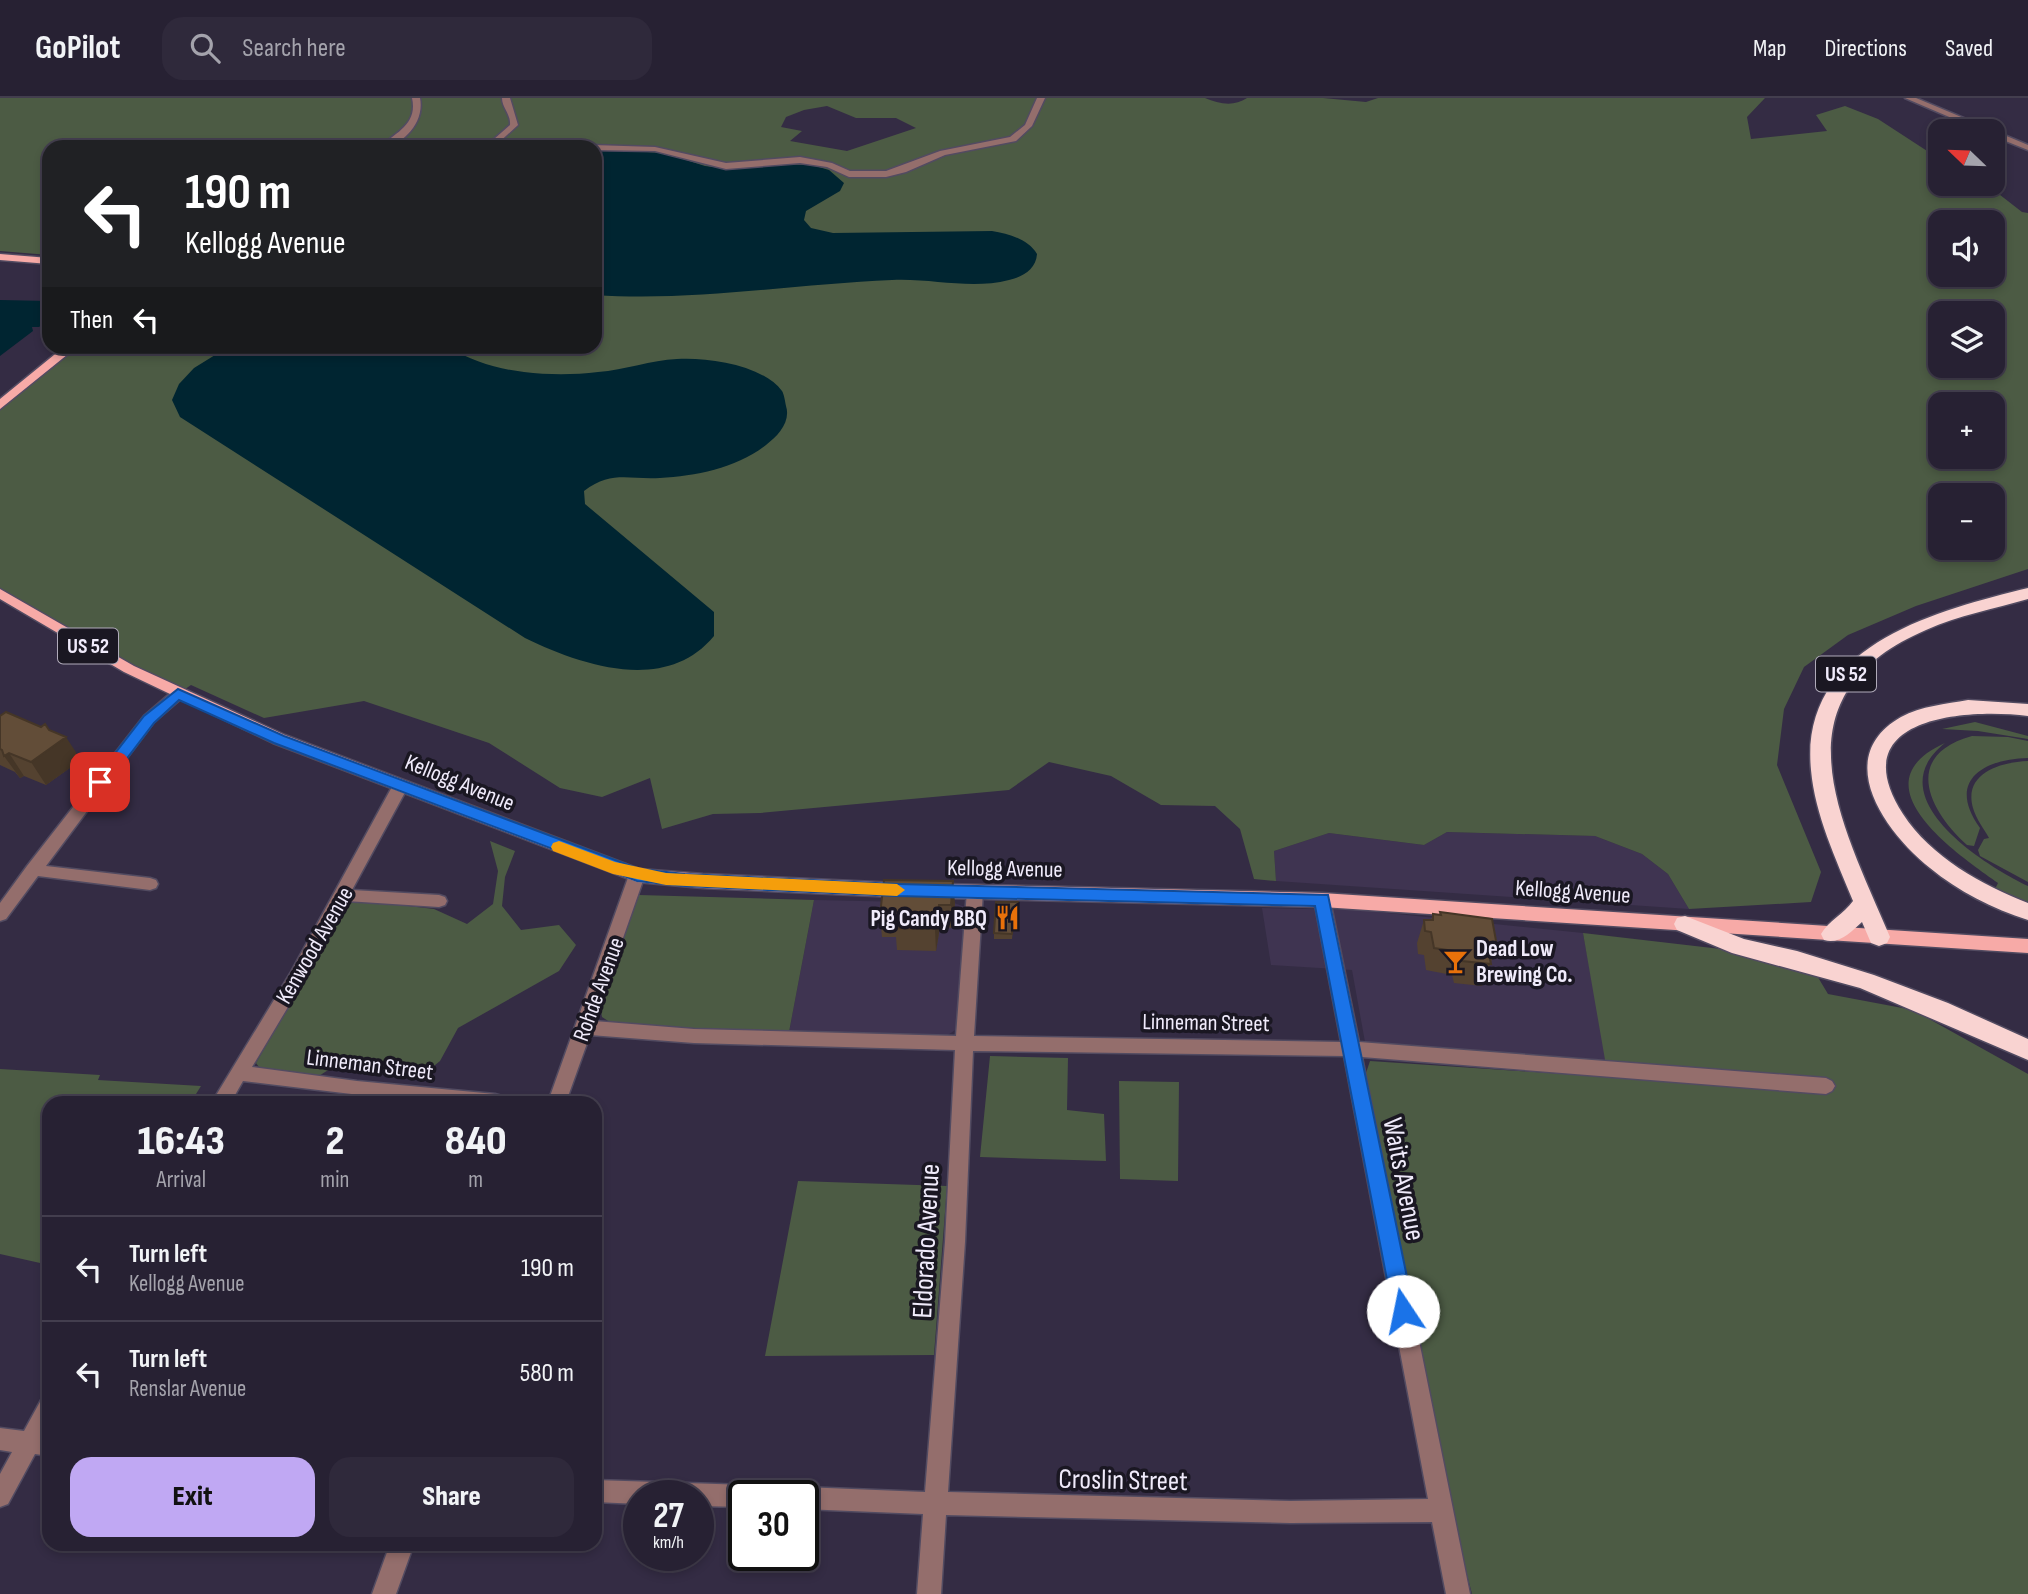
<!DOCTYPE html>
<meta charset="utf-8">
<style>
:root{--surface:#272133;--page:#2f293b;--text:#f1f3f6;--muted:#a4a3ac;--line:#433e4e;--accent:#c0a8f3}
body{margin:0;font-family:"Sofia Sans Condensed",sans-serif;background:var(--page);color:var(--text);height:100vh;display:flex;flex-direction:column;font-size:26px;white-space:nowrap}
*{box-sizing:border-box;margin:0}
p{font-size:23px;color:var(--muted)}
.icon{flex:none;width:38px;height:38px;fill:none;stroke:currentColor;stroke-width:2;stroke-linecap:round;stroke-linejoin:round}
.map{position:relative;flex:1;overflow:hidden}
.sheet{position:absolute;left:42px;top:998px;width:560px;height:455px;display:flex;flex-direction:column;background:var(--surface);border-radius:21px;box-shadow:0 4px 10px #0003,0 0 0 2px var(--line)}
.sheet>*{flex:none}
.banner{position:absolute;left:42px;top:42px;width:560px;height:214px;border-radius:21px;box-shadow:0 4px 10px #0003,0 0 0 2px var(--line);background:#202124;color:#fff;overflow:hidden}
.needle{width:46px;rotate:293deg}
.buttons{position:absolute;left:1928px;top:21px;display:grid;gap:14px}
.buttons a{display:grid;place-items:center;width:77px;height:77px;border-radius:14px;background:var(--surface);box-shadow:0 4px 10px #0003,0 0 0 2px var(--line);font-size:35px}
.speed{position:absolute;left:623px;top:1382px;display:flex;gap:14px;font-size:35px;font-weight:700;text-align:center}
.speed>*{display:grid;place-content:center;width:91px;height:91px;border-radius:50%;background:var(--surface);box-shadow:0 4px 10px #0003,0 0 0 2px var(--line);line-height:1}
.speed small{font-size:18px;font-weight:400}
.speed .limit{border:4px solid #111;border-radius:10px;background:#fff;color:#111}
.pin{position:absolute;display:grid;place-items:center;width:60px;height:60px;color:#fff;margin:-30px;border-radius:14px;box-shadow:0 4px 10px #0006}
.me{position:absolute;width:77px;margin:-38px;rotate:349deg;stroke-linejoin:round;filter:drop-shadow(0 0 5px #0008)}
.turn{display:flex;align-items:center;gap:24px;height:147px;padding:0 28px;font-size:32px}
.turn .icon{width:91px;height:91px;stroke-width:2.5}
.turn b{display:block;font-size:49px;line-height:60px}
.then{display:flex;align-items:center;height:66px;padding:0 28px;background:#0003;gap:14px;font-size:26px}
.eta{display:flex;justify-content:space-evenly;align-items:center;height:119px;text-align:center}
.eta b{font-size:42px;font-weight:800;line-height:49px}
.primary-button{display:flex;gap:14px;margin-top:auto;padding:14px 28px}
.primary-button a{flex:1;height:80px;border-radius:21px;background:var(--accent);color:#111;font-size:28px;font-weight:800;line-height:80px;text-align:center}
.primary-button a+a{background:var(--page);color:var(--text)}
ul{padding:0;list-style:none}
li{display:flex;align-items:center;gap:21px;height:105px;padding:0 28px;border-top:2px solid var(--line)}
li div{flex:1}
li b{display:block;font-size:26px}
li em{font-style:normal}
header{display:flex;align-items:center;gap:42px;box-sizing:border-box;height:98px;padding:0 35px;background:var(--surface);border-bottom:2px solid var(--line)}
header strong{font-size:33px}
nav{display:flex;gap:38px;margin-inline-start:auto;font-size:24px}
.search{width:490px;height:63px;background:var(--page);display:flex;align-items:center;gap:18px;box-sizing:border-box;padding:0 24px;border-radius:21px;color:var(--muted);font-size:26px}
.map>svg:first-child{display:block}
.built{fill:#3f3451}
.green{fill:#4c5b44;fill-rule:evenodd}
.water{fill:#002531}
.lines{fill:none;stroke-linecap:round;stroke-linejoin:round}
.minor-casing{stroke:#524b61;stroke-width:3}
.major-casing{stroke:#524b61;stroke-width:3}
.highway-casing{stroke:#524b61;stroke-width:3}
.minor{fill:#946e6c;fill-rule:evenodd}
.major{fill:#f7aaa7;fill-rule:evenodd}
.highway{fill:#f9d3d1;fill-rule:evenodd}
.wall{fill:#544230}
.shaded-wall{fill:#453627}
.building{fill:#624d38;stroke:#453627;stroke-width:2}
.route{fill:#1a73e8;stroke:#114b97;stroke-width:2}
.slow{fill:#f59e0b}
.labels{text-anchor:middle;stroke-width:7;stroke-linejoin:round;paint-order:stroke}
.shield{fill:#1a1722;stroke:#b0abba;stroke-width:2}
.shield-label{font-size:21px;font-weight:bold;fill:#f0ebfb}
.street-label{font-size:23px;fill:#f0ebfb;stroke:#1a1722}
.poi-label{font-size:23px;font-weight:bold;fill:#f0ebfb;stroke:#1a1722;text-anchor:end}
.near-street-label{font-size:28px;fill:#f0ebfb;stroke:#1a1722}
</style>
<header>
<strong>GoPilot</strong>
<div class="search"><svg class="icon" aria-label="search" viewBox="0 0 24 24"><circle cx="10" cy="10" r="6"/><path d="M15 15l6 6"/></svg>Search here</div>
<nav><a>Map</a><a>Directions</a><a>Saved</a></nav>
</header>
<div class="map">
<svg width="2028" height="1496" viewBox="0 0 2028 1496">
<rect width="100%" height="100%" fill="#342c44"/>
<path class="built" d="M1447,734L1595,738L1642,756L1668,776L1689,811L1276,783L1274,753L1329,735L1424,747Z
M814,802L954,805L965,809L958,930L945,939L789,934Z
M1262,810L1358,812L1583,835L1607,962L1365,944L1352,872L1271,867Z"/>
<path class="green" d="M0,0H1205C1219,6 1234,9 1247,0H1323L1366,4L1378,0H1765L1747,19L1751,41L1827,33L1816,17L1845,8L1878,21L1941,62V86H1986L2022,114L2028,115V471L1916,508L1848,537L1804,569L1784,611L1777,667L1821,774L1811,804L1689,811L1668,776L1642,756L1595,738L1447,734L1424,747L1329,735L1274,753L1276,783L1254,781L1240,731L1215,708L1161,707L1111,678L1049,664L1009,692L760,715L713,716L662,731L650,680L602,699L560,690L489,645L364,603L264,620L191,587L178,596L0,495V307L73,249L595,248V49H49V157L0,153ZM827,8L856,20H896L916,30L847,53L790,43L802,33L781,29L786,19L804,12ZM1941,124H1993V177H1941ZM1941,215H1993V268H1941ZM1941,306H1993V359H1941ZM1941,397H1993V450H1941Z
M1975,624L2028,638V641L1978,633L1942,631Z
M1972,638L2008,639L2028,643V660C1983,661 1946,683 1980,730L1974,748L1967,747C1927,711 1903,657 1972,638Z
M1945,645C1876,699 1984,767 2028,788V811L1995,791L1998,785C1957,756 1854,686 1945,645Z
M2028,663V784L1980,758L1978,752L1984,741L1989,740C1984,731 1976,721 1973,710C1963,675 2001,664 2028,663Z
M490,743L515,753L505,779L502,808L521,832L559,827L576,847L559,873L458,930L440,963L418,981L333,969L314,981L262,973L256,965L349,801L434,811L467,826L493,806L498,773Z
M639,797L814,802L789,934L616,928L602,919L600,907Z
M1583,835L1738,853L1813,871L1828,896L1913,912L2028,976V1496H1472L1456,1434L1366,975L1370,963L1608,979Z
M990,958L1068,960L1067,1012L1104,1016L1106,1063L980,1059Z
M0,971L100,977L98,982L201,988L191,1004H49V1167L0,1156Z
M1119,983L1179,984L1178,1083L1120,1081Z
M798,1083L947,1088L934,1257L765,1258Z"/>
<path class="water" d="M595,51L664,55L705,68L730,71L776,66L812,67L829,72L844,85L840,93L806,113L804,122L811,130L833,135L992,133C1009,136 1028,141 1037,156C1036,171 1023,179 1009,182C970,192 932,180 892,182C796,186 690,204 595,197Z
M0,202L49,203V221L39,229H32L33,233L0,258Z
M449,249C471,263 497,271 524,274C548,277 574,277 598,274C625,272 651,262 677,261C707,259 763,267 782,293C784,296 785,303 786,308C791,324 778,338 766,347C737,370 696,378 660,380C629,382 612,372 584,393L585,406L714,514V538C666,596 583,568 525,540L180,319L172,302L179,286L194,270L228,249Z"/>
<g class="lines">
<defs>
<path id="minor" d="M412,0H420C425,24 403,49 379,49C396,35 418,26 412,0Z
M502,0H510L518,27L494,49H485L510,27C511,16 502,10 502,0Z
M1037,0H1045L1032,28L1016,43L945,57L906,74L886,79H849L827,69L800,65L726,71L655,53L595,52V49H589L593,47L655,49L726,65L800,59L832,65L850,73H886L940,53L1010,39L1025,27Z
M1905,0H1916L2028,47V52L1993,38V33H1982Z
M178,591L183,593L185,596L183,599L154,624L46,768L150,780L156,782L158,786L156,790L150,792L38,778L6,821L0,823V805L27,768L144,618L173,593Z
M401,682L409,687L352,792L439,797L445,799L447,803L445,807L439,809L346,803L303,884L252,969L357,983L495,996L502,998L504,1004H418L243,983L231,1004H212L291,874L393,687Z
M637,771L645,777L594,923L694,931L956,938L967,793L969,789H981L983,793L974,938L1341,944L1314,802L1316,798H1328L1330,802L1359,944L1826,980L1832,983L1835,988L1832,993L1826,996L1362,959L1470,1496H1446L1432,1424L1290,1425L946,1417L941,1496H917L923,1416L803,1411V1398H792L795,1392L803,1389L925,1394L945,1144L955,952L694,945L590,937L566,1004H548L629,777ZM973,953L1344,958L1428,1401L1290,1403L948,1394L965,1144Z
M49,1299V1332L47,1336H49V1358L35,1356L8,1406L0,1409V1376L12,1354L0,1352V1330L24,1333L41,1302Z
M595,1382L747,1387L755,1390L758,1398H744V1409L698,1408V1398H639V1406L595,1404Z
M390,1446H414L396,1496H372Z"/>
<path id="major" d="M0,156L49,160V166L0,162Z
M65,248H78L0,311V301Z
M0,491L134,568L285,637L639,771L703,776L897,785L1322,795L2028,841V855L1322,809L897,799L703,790L637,784L273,645L124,574L0,501Z"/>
<path id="highway" d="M2028,490V501C1994,511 1959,517 1926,532C1770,599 1842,725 1890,839L1887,845L1879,848L1871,845L1862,824C1851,834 1839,847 1824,842L1821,836C1828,823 1844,816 1853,803C1836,761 1815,717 1811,672C1799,548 1934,513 2028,490Z
M1968,602L2028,606V618C1963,610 1841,620 1903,716C1931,759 1982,787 2028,805V822C1993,811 1958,793 1930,770C1885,734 1831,659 1901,619C1921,608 1946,606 1968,602Z
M1685,818L1744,841L1797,853L1874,877L1948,905L2028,941V962L1860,890L1732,855L1677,832L1674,826L1677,820Z"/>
</defs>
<use href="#minor" class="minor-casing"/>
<use href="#major" class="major-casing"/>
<use href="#highway" class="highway-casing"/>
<use href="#minor" class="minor"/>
<use href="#major" class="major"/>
<use href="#highway" class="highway"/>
</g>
<path class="wall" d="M0,618L49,632L81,662L46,687L24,678L20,680L15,674L0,667Z
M884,782L955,805L952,830L940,829L936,853L897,852L896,839H882L880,817Z
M1018,804L1017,830H1013L1012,841H994V835Z
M1440,814L1497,848L1482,888L1454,885L1452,877L1426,872L1424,857L1418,856L1417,845L1424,822H1431L1433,816L1440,817Z"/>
<path class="shaded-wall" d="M66,639L81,662L46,687L31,664Z
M9,655L24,678L20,680L4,658Z
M953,783L955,805L952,830L951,807Z
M939,807L940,829L936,853L935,831Z"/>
<path class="building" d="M6,614L41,629L45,626L49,632L66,639L31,664L9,655L4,658L2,652L0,651V618Z
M884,782L953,783L951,807H939L935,831L895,830L896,817H880Z
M996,804H1018L1017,824H1013L1012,836L994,835Z
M1440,814L1492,821L1497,848L1487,847L1491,866L1462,863L1460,854L1434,850L1431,834L1425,833L1424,822H1433V816L1441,817Z"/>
<path class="route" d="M178,591L284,638L639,771L685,776L897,786L1328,797L1414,1213L1411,1220L1403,1223L1396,1220L1393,1213L1315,808L897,798L685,788L637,783L274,645L179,602L154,625L106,688H95L93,684L95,681L144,618Z"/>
<path class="slow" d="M559,743L615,764L666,775L897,786L905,792L897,798L666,787L613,776L553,753L551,749L553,745Z"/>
<defs>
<symbol id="restaurant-bare" viewBox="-9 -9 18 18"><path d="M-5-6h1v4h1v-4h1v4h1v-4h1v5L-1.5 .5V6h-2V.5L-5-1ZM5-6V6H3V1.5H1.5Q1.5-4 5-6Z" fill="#e8710a" stroke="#1a1722" stroke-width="2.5" paint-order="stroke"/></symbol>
<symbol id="bar-bare" viewBox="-9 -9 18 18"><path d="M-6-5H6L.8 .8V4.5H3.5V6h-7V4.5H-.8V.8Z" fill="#e8710a" stroke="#1a1722" stroke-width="2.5" paint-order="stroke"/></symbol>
</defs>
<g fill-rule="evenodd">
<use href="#restaurant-bare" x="990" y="802" width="35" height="35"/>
<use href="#bar-bare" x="1438" y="846" width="35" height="35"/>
</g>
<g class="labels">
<g class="shield">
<rect x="58" y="530.5" width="60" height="35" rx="5"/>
<rect x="1816" y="558.5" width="60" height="35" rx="5"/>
</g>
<g class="shield-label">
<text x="88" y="555">US 52</text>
<text x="1846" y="583">US 52</text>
</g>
<g class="street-label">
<text transform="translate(460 684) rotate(22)" y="8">Kellogg Avenue</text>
<text transform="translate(1005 770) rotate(1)" y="8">Kellogg Avenue</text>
<text transform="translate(1573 793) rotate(4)" y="8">Kellogg Avenue</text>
<text transform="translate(314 847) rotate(-60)" y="8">Kenwood Avenue</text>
<text transform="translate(598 891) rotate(-70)" y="8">Rohde Avenue</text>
<text transform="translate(1206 924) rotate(1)" y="8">Linneman Street</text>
<text transform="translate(370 966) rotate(7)" y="8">Linneman Street</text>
</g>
<g class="poi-label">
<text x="987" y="828">Pig Candy BBQ</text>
<text x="1476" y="858" text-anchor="start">Dead Low<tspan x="1476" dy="26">Brewing Co.</tspan></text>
</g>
<g class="near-street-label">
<text transform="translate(1405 1081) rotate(79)" y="10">Waits Avenue</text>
<text transform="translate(925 1143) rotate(-87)" y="10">Eldorado Avenue</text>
<text transform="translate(1123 1381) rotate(1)" y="10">Croslin Street</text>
</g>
</g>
</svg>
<div class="buttons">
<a><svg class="needle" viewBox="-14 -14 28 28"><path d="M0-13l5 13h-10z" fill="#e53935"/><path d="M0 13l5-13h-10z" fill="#a4a3ac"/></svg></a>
<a><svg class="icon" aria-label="sound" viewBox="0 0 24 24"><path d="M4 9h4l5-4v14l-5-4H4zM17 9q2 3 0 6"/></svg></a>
<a><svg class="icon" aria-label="layers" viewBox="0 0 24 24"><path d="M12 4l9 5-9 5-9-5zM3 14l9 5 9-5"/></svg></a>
<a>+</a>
<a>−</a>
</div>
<div class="speed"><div>27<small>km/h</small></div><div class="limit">30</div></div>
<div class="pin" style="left:100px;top:684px;background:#d93025"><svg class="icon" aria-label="arrive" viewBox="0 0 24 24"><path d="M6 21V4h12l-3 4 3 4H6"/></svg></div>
<svg class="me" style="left:1403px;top:1213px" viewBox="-20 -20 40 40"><circle r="19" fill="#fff"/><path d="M0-13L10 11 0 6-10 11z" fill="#1a73e8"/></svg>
<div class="banner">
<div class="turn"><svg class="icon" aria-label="left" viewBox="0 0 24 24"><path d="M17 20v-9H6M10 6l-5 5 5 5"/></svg><div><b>190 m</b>Kellogg Avenue</div></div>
<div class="then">Then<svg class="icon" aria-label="left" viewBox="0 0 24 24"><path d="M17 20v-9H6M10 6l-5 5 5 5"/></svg></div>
</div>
<section class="sheet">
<div class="eta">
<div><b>16:43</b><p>Arrival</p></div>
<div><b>2</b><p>min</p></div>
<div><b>840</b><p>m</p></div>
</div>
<ul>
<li><svg class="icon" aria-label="left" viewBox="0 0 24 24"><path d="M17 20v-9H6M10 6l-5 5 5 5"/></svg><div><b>Turn left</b><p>Kellogg Avenue</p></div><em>190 m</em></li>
<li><svg class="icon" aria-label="left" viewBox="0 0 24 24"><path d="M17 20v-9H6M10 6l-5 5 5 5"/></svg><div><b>Turn left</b><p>Renslar Avenue</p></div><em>580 m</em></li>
</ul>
<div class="primary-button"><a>Exit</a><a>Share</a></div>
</section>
</div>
